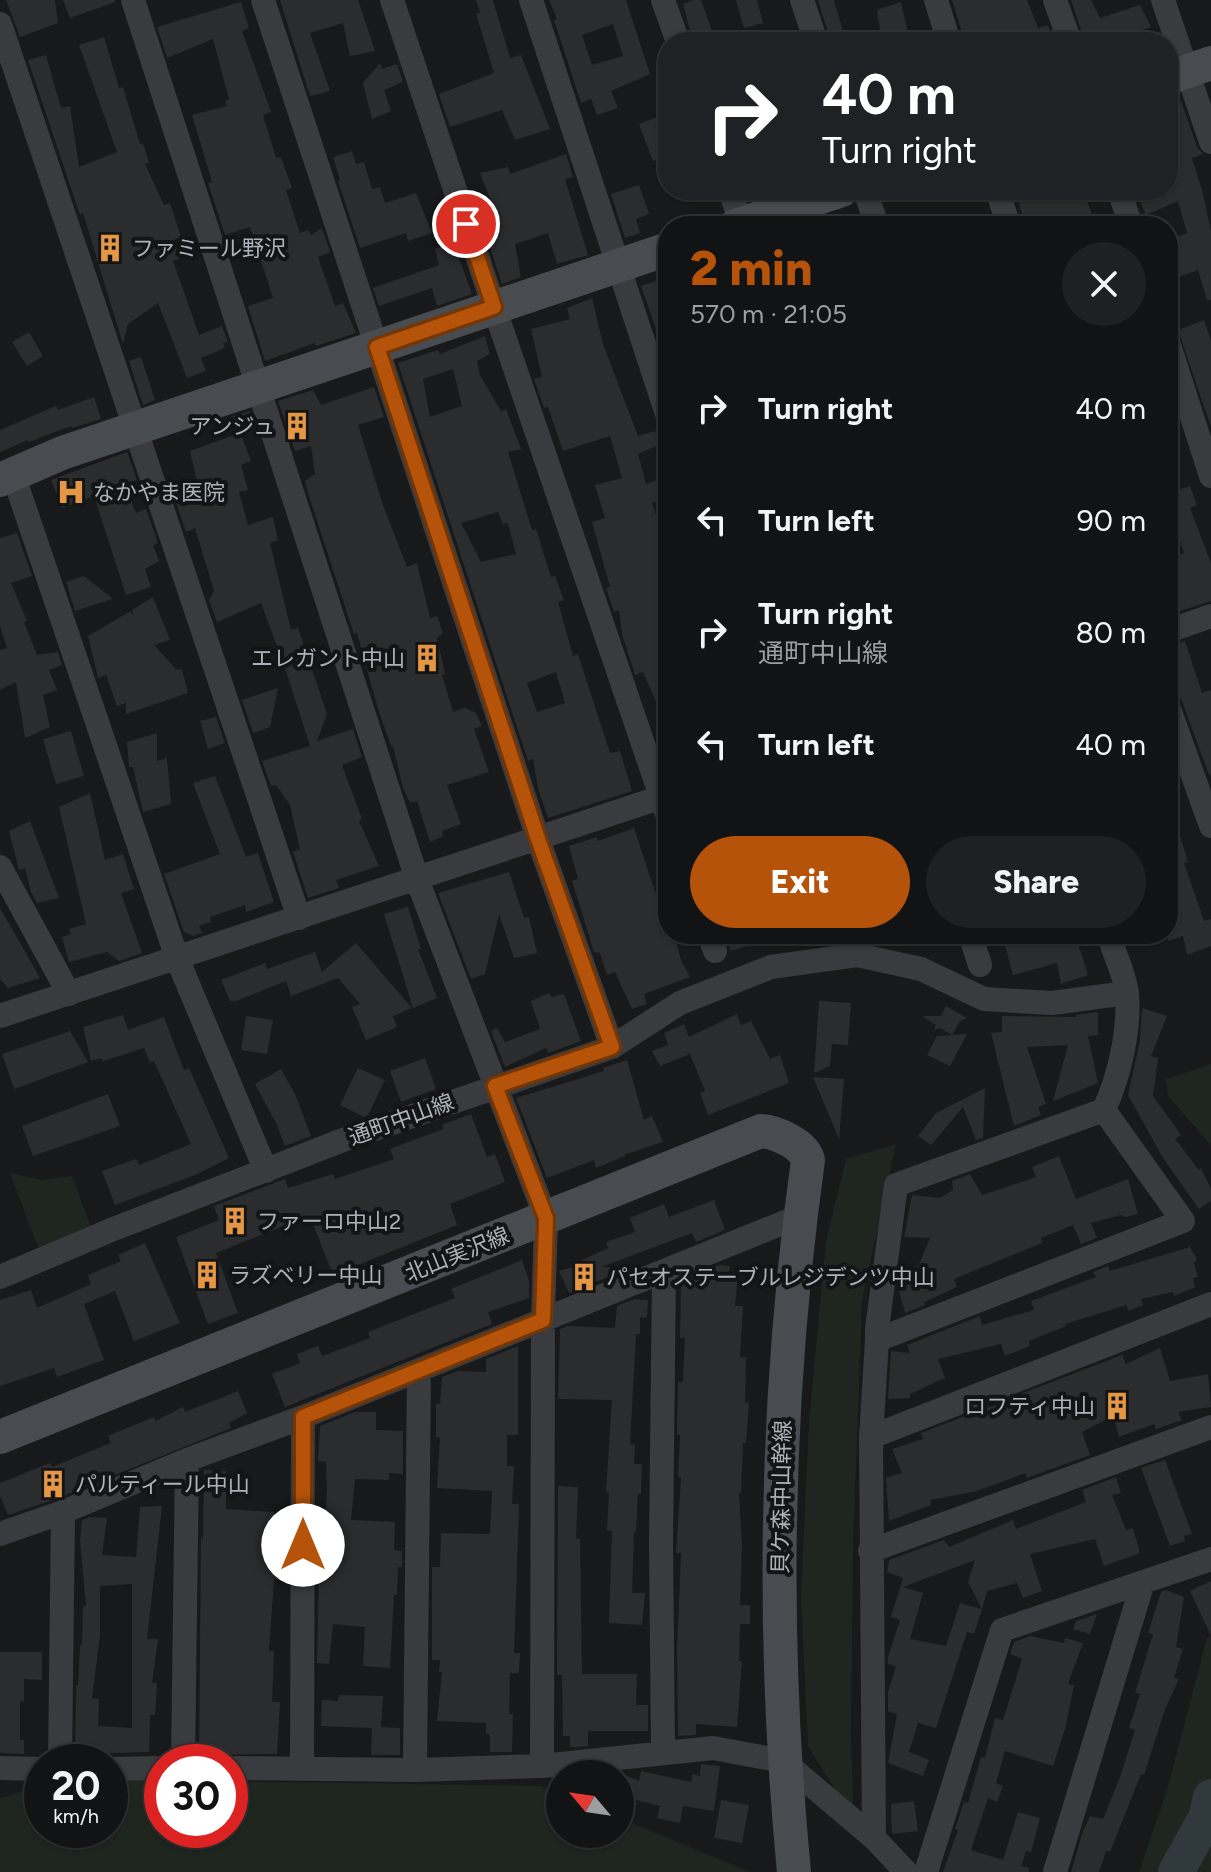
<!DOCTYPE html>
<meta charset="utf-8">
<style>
:root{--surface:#121314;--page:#1f2022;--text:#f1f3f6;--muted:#9c9ea0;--line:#313234;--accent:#b45309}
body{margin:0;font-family:Figtree,"Noto Sans JP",sans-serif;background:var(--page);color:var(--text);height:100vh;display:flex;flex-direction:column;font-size:30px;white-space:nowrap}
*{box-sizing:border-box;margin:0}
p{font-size:26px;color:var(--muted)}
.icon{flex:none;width:44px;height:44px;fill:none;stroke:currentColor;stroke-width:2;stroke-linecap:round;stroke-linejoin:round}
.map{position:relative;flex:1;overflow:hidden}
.drawer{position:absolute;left:658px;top:216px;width:520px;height:728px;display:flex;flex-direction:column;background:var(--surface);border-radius:32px;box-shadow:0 2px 6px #0004,0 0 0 2px var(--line)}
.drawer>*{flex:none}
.guide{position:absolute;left:658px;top:32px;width:520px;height:168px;border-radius:32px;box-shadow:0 2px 6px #0004,0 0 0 2px var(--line);background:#202124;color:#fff;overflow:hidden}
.needle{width:52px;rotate:299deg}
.buttons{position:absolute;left:546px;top:1760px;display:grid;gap:16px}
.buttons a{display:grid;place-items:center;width:88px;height:88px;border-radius:50%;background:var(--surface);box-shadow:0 2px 6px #0004,0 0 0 2px var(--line);font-size:40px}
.speed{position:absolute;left:24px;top:1744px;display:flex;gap:16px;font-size:40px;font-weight:700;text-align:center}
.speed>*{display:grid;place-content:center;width:104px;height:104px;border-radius:50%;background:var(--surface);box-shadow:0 2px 6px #0004,0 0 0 2px var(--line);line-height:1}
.speed small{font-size:20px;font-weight:400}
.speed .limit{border:12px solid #d22;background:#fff;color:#111}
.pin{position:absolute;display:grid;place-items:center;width:68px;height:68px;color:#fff;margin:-34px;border:4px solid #fff;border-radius:50%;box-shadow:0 2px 8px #0007}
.me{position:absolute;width:88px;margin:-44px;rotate:0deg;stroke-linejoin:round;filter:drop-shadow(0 0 6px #0008)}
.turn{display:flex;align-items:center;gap:28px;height:168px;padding:0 32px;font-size:36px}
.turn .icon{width:104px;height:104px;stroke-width:2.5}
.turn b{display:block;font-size:56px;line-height:68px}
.round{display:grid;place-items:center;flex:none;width:84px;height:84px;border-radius:42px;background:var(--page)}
.head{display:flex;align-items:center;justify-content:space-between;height:136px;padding:0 32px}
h1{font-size:48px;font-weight:800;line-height:60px;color:var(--accent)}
.cta{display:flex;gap:16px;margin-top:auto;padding:16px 32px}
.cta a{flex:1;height:92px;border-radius:48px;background:var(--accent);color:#fff;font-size:32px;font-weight:800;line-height:92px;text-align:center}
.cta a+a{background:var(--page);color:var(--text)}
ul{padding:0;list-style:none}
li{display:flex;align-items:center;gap:24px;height:112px;padding:0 32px}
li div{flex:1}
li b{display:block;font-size:30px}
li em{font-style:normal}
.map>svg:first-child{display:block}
.green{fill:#1f251f}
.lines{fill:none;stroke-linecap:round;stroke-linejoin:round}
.river{stroke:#2f393e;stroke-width:36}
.building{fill:#2b2c2e;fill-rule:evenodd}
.street{stroke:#3a3b3f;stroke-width:24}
.secondary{stroke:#484b4f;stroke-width:34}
.route-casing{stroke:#753606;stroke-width:20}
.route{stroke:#b45309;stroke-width:14}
.labels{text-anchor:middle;stroke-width:8;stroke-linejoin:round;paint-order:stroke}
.poi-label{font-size:22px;fill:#acb2b9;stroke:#131415;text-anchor:start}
.street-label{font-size:22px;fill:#acb2b9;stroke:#131415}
</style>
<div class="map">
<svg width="1211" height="1872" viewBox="0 0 1211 1872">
<rect width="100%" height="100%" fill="#18191a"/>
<path class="green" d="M1211,1064V1145L1168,1096L1166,1079Z
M896,1144L862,1301L853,1550L851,1734L853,1803L846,1807L808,1746L801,1598L809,1420L826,1241L846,1159Z
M10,1173L41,1180L72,1176L92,1230L39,1250Z
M1211,1636V1872H1139L1166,1793L1207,1638Z
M110,1779L162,1780V1830H230V1781L541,1786L560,1794V1834H620V1818L750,1872H0V1798L42,1785V1830H110Z"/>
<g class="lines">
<path class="river" d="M1176,1872L1206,1818L1211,1797"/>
</g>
<path class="building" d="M6,0H55L58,23L20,37Z
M63,0H115V2L70,18Z
M280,0H358L375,51L350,56L343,23L310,33L330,91L310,96Z
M476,0H493L510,58L521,55L550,129L515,140L502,110L450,127L439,94L494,73L476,14L480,13Z
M549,0H626L650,74L611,91L618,108L597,115L591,99L581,103L554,20L557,19ZM613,24L623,56L592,65L582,35Z
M694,0H701L716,42H693L683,4Z
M736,0H757L763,23L744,28Z
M818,0H834L846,42H831Z
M952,0H1027L1038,28L1048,25L1054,42H965Z
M1071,0H1091L1100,18L1140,5L1151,27L1139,31L1142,42H1085Z
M241,2L249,28L242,31L271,112L263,115L276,158L281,157L292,188L286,190L300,233L308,230L311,235L322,228L330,252L318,257L335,306L343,303L356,333L316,346L315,343L265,361L248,306L273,298L250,227L225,235L208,183L212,182L192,115L227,106L225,101L229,99L213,39L167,58L157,27Z
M901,2L910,42H882L877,10Z
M104,37L119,88L123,87L140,144L143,143L149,163L145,164L164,205L170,203L181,237L174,240L179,259L173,261L199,335L222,326L228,342L223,343L225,348L201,358L206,371L187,378L158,303L128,324L123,344L83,213L80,215L28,60L46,55L61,108L70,106L79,167L117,152L79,45Z
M380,63L382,69L397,64L403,82L384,90L391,111L372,119L363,83Z
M1181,101L1197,147L1203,154L1192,158L1202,190L1211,231V300H1207L1198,270L1168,281V240L1187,233L1178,201L1146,215L1135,190H1168V106Z
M668,113V156L653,161L639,124Z
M352,151L356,164L364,162L372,189L380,187L385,203L416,193L432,233L408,241L406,233L360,248L338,181L340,180L333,157Z
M566,154L573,177L565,179L588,255L557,264L548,233L515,244L521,277L502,284L483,226L499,222L480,173L508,167L510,174Z
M639,185L649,214L636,219L640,233L625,238L611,194Z
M1040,190H1083L1096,226H1025L1018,199Z
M453,241L472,294L437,306L432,288L379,306L373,288L439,265L435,249Z
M658,280L659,283L668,281L667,361L641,286Z
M592,298L603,344L638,436L655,431L661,444L638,454L646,484L660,479L666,498L652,503L664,537L668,536V729L643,672L635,675L622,634L619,610L614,612L606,588L610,587L592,522L605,518L595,485L622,478L610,436L563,451L548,407L544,408L534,379L542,377L531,329L570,319L567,308Z
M1204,320L1211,341V427L1178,330Z
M29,332L43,356L27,366L12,342Z
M485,336L490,354L477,361L480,375L501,411L506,409L521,449L508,452L532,530L536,529L551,577L555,576L564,600L558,602L573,656L578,654L610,753L620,751L632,791L548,818L538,788L533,759L528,761L398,363L438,350L440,354ZM453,369L462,406L430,417L423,379ZM498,512L503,524L508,523L516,554L481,562L461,523ZM556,672L565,703L537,712L527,683Z
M141,357L155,400L143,405L129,361Z
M374,387L384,417L358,425L383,505L407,567L417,563L430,618L437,616L443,633L437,638L445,674L442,675L453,712L465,708L476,713L482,726L474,729L489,772L447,785L461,824L442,831L443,836L430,842L417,801L410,803L403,788L393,746H391L378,709L357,633L354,634L308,493L305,481L315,474L311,446L295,451L278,401L313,390L321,405Z
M94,397L101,419L72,428L71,426L29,442L28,440L0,452V430L56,406L58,410Z
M250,411L256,430L242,437L251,461L241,465L248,490L239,492L248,525L273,517L278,540L270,543L291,630L298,628L327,714L317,741L353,729L362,757L342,765L362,819L359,821L379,866L336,880L339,888L308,898L293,852L300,849L290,805L276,785L271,786L262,761L310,746L284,665L261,603L217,622L209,600L214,591L195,528L186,532L175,499L199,491L190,451L237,434L233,416Z
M127,452L137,480L125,484L136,513L146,509L158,543L153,545L159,561L145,569L151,587L126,595L94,496L62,508L51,480Z
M1190,486L1197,505L1190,508L1211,563V601L1168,615V558L1184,553L1175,526L1180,525L1169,493Z
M17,533L32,576L11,583L27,621L24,622L37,655L58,652L62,665L49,670L57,690L43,695L50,727L25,738L16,682L0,690V650L7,648L0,626V538Z
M84,576L113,599L75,611L66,582Z
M153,597L170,640L154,645L176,669L182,670L188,693L126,714V703L117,706L106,675L98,678L88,636L129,612L134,615L132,610Z
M1185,641L1202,693L1211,690V775H1209L1182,701L1175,689L1168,663V646Z
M278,688L270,727L253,733L242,700Z
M216,717L225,743L208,749L200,721Z
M71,731L84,776L56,784L43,739Z
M157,733V761L167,758L171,804L143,812L133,767H129L127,742Z
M215,776L246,857L258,853L274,902L246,912L245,905L210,917L211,922L199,926L202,933L193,936L184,932L164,874L220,854L193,783Z
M90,793L105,860L123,854L134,889L121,893L142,953L119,961L107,952L69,962L62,937L71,934L69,929L86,924L59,807Z
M1168,809H1172L1188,862L1184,863L1204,921L1211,919V946L1187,955L1183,936L1168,941Z
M30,821L59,898L37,903L31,892L25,868L19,870L9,831Z
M634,828L655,892H658L668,918V934H674L681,960L690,977L644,994L647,1004L632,1009L615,972L607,975L600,953L594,952L572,881L578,879L569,846L597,837L598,841Z
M509,872L524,918L529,917L537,953L514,958L499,914L485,974L471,979L438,893Z
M408,907L421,949H418L437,998L413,1008L384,914Z
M0,908L31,962L40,978L8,988L0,979Z
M734,934H773L774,939L730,951L726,936Z
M1002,934H1033L1034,939L1049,934H1075L1088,975L1061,984L1057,963L1013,975Z
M356,943L412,1008L393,1016L397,1027L366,1040L352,1007L360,1004L338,978L291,996L286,981L236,1001H230L221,980L265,963L267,969L315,952L322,972Z
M549,993L552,997L564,994L581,1041L548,1053L546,1048L505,1067L491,1031L497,1028L505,1042L540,1029L531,1001Z
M819,1001L851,1003L848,1045L832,1044L830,1066L814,1073Z
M946,1006L967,1018L960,1021L952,1035L967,1034L950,1066L927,1055L937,1036L952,1035L940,1028L934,1030L936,1025L922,1016H941Z
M1142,1008L1167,1016L1151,1056L1158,1058L1153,1096L1181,1135L1175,1139L1199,1170L1201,1168L1211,1189V1201L1199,1209L1163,1158L1128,1095L1140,1040Z
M1098,1012V1035L1088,1036L1098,1083L1053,1101L1068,1045L1027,1047L1046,1104L1038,1107L1041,1115L1014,1126L991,1033L1002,1032V1016L1076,1017V1015Z
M737,1014L741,1025L751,1021L770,1059L780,1055L789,1083L708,1115L700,1093L705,1091L690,1054L660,1066L652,1051L668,1045L664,1033L684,1024L689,1037Z
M123,1015L128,1030L164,1017L184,1070L189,1068L229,1158L195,1175L115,1205L102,1171L136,1159L139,1165L191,1144L154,1061L150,1063L144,1048L103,1061L101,1058L91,1061L83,1027Z
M246,1016L273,1020L267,1054L241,1050Z
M70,1031L88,1062L14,1089L2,1054Z
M425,1058L436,1089L401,1102L390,1071Z
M627,1060L644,1120L652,1116L663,1142L624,1155L625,1156L596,1168L594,1160L547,1178L516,1098L604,1071L603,1068Z
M358,1068L385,1080L368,1115L364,1117L340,1105Z
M281,1069L295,1094L311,1136L285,1146L276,1123L255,1084Z
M813,1077L844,1079L839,1139Z
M985,1088L983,1138L976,1140L963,1107L931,1145L918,1136L936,1113Z
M108,1094L120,1126L33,1156L22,1126Z
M471,1114L487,1157L495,1154L505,1182L450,1204L457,1225L333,1275L310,1216L276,1229L216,1253L238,1313L208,1324L176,1237L219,1220L214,1206L285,1179L288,1188L333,1174L335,1179L394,1159L390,1149L443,1129L442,1125Z
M1059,1156L1076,1199L1128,1179L1138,1214L1126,1217L1121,1215L1091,1223L1097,1238L1081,1244L1073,1225L1041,1238L1042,1243L954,1279L957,1287L924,1302L925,1305L905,1313L898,1286L899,1274L918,1267L930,1238L904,1237L912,1195L940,1198L953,1190L952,1181L970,1174L982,1195L1036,1177L1032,1167Z
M714,1200L725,1230L696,1242L692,1233L601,1267L630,1268L569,1293L559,1271L577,1266L576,1263L608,1248L606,1242L635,1232L630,1218L664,1204L669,1217Z
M145,1243L180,1323L134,1341L115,1291L84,1304L104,1360L57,1377L54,1368L0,1386V1300L31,1290L37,1308L91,1284L88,1275L121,1261L118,1255Z
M1190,1247L1197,1259L1194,1263L1198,1277L1193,1278L1195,1287L1174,1296L1173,1292L1141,1299L1143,1305L1128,1311L1127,1305L1065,1324L1066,1326L1029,1341L1030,1346L1005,1356L1001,1344L938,1359L945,1378L910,1394V1398L888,1399L891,1351L910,1353L907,1345L980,1316L982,1325L1034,1310L1031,1301L1096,1277L1093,1272L1108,1266L1110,1271Z
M522,1260L529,1281V1298L488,1312L492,1324L285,1407L272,1374L300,1363L297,1354L318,1346L322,1356L370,1338L368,1332L455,1298L451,1289Z
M720,1265L730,1266L729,1274L738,1275L735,1306H743L740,1357H746L745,1403H749L746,1443H743L741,1493H739L742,1547L740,1605H750V1624H740L739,1661H742L737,1727L696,1724V1735L678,1736L677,1650L681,1553H676L681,1477H678L680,1435H677L678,1382H683L685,1338H680L681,1280L707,1272L706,1270Z
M634,1299L648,1300L647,1318L640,1317V1334H636L630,1444L635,1445L634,1464H642L641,1494H638L636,1532H634L632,1593H645L642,1625L609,1623L612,1531H607L609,1492H606L612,1400L558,1399L560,1329L567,1326L615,1328L617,1306Z
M518,1346V1435H507V1466H514L512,1504H519L514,1653H520L519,1673H510L509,1714H513L512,1752H490V1735L486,1734V1723L437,1721L442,1672H439L440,1660H432V1567H440L441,1533L490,1534L492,1491L437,1488L440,1437H436V1404H440L442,1377L458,1371L486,1372V1359Z
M1160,1348L1170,1381L1208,1374L1211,1407L1178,1412L1182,1420L1156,1429L1154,1424L1119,1437L1113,1416L1082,1432L1090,1455L1027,1478L1025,1473L977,1491L930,1500L931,1505L889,1521L886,1478L902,1473L892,1449L923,1439L921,1433L986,1408L1014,1401L1013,1397L1122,1355L1126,1364Z
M238,1391L247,1413L229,1423L231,1428L58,1498L8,1515L0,1496V1483L50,1463L52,1467L111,1443L108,1436L154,1417L155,1421L183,1407L185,1412Z
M355,1412H376V1430L403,1431V1474L389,1473V1480L355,1479L351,1520L395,1522L394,1550L402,1551V1567H398L397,1595H394L390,1668L363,1666L365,1627L333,1624L329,1664L317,1663L320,1523L325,1522L327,1488L326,1462L318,1461L320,1426Z
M1165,1460L1192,1534L1184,1536L1185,1541L1170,1546L1141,1468Z
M204,1470L226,1471V1509L274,1512L271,1561L288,1562V1580L274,1579L269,1651H274L272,1702H280L277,1754L199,1755L201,1535L203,1541Z
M1116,1477L1121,1493L1112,1495L1126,1530L1133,1528L1140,1553L1104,1566L1095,1539L1030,1554L1042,1591L1023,1598L1017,1583L987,1591L982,1609L968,1582L975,1560L903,1587L923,1593L910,1639L946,1646L960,1603L982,1609L974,1634L967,1632L936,1728L918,1723L909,1752L929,1760L923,1776L888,1763L897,1714L888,1711V1692L896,1666L888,1664V1657L900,1620L891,1617L903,1578L887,1572L889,1560L944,1540L949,1547L1013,1520L1016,1529L1086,1502L1082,1490Z
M558,1486L578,1487L576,1539H580L582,1674H637L636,1705H648V1731H588V1746L577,1747H570V1736H563L562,1675H557Z
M162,1506L147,1639H158L152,1683H157L155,1715H150L149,1752L75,1754L76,1685H78L80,1645H82L83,1606H86L80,1541L82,1520L90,1517L107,1518L102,1555L136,1557L140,1507ZM132,1584V1728L98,1726L99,1699L92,1698L100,1635V1586Z
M1211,1581V1636L1190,1591Z
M1166,1590L1184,1597L1176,1647L1183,1649L1174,1678L1179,1679L1165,1709L1144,1775L1141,1774L1110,1852L1106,1851L1099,1872H1071L1083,1831L1090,1816L1103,1819L1120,1777L1135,1730L1129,1728L1140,1694L1135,1693L1153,1634L1148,1633L1161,1592Z
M1097,1614L1090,1634L1073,1629L1076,1621Z
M1030,1636L1064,1643L1065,1638L1083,1643L1068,1684L1074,1685L1065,1729L1053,1766L1005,1751L996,1783L1003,1786L997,1802L988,1798L971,1850L1003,1860L1018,1812L1040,1818L1031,1852L1026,1851L1021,1866L1029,1868V1872H943L958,1830L955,1829L964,1802L968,1803L981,1757L985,1758L995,1718L1003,1720L1022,1659L1010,1654L1014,1642Z
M0,1652H42V1680L24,1679V1701H20V1740H24V1754L0,1753Z
M339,1695L383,1696L381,1727L400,1728V1755H371L372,1728L321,1726L322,1700L338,1701Z
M701,1764L720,1766L714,1811L683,1806L680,1823L657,1818L660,1806L620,1796V1773L639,1781L641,1771L691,1782L693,1774L700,1776Z
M721,1800L749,1805L742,1843L714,1838Z
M914,1801L918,1831L892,1834L891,1804Z"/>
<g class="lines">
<path class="street" d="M133,0L417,879L546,1218L543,1320L542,1766
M263,0L538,839L612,1047
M392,0L494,307L668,817
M531,0L668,417
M663,0L678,42
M802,0L816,42
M936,0L949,42
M1055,0L1070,42
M1163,0L1211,142
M0,24L299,918
M730,190L742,226
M865,190L877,226
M997,190L1009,226
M1119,190L1131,226
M1168,342L1211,476
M13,474L177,958L266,1171
M1168,631L1211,616
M1168,706L1211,826
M0,867L69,994
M709,934L715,951
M970,934L980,965
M0,1016L668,795
M1104,1110C1119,1077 1130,1030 1127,994C1125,974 1114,953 1108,934
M0,1277L111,1230L343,1140L612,1047L680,1003L771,967L857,955L921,969L984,999L1052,1003L1127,993
M871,1437L1211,1304
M0,1534L63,1512L187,1460L303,1417L800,1216
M870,1551L1211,1427
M663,1752L661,1543L664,1271
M60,1762L63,1512
M183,1762L187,1460
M0,1768L42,1769
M230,1768L415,1770L542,1766L713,1748L783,1761L874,1838L906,1872
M302,1768L303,1417
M110,1769L162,1768
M415,1770L419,1370
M874,1838L871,1437L877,1340V1329L896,1185L1104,1110L1183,1221L877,1340
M926,1872L1002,1630L1143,1582
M1055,1872L1143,1582L1211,1559"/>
<path class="secondary" d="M1168,78L1211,63
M735,226L842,190
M0,480L62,453L668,249
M0,1437L761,1131C776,1132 804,1144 808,1160C775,1398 771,1634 794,1872"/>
</g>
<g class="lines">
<defs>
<path id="route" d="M303,1545V1417L543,1320L546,1218L495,1086L612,1047L538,839L377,347L494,307L466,224"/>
</defs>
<use href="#route" class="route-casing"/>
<use href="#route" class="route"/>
</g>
<defs>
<symbol id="building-bare" viewBox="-9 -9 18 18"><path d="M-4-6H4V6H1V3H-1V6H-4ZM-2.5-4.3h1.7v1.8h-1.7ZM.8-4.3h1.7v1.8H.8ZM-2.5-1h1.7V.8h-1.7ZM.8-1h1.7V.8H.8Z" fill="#e69745" stroke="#131415" stroke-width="2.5" paint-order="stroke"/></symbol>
<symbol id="hospital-bare" viewBox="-9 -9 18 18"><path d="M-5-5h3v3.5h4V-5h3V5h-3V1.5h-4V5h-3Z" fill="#e69745" stroke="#131415" stroke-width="2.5" paint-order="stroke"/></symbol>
</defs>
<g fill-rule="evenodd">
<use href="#building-bare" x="90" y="228" width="40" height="40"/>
<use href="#building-bare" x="277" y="406" width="40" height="40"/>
<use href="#hospital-bare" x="51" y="472" width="40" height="40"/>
<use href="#building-bare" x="407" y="638" width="40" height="40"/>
<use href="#building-bare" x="215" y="1201" width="40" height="40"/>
<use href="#building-bare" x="187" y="1255" width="40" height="40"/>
<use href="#building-bare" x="564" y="1257" width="40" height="40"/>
<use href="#building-bare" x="1097" y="1386" width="40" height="40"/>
<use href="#building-bare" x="33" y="1464" width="40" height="40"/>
</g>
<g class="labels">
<g class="poi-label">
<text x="132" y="256">ファミール野沢</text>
<text x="275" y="434" text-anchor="end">アンジュ</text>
<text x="93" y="500">なかやま医院</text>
<text x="405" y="666" text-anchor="end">エレガント中山</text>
<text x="257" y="1229">ファーロ中山2</text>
<text x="229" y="1283">ラズベリー中山</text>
<text x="606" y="1285">パセオステーブルレジデンツ中山</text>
<text x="1095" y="1414" text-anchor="end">ロフティ中山</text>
<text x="75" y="1492">パルティール中山</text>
</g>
<g class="street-label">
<text transform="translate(401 1119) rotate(-20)" y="8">通町中山線</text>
<text transform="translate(457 1254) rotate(-22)" y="8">北山実沢線</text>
<text transform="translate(781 1497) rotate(-89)" y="8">貝ケ森中山幹線</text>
</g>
</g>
</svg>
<div class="buttons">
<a><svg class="needle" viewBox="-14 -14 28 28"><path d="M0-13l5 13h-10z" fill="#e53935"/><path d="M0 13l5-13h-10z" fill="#9c9ea0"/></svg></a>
</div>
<div class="speed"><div>20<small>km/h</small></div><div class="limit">30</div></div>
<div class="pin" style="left:466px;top:224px;background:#d93025"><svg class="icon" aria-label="arrive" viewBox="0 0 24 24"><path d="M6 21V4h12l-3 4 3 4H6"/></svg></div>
<svg class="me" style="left:303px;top:1545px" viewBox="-20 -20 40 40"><circle r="19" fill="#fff"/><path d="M0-13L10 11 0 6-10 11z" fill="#b45309"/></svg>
<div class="guide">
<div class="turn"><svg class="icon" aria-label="right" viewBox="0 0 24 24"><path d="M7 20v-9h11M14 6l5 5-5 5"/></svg><div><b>40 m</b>Turn right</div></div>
</div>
<section class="drawer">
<div class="head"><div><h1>2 min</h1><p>570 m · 21:05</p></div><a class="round"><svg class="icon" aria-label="close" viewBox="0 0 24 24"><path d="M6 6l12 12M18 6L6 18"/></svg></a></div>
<ul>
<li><svg class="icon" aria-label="right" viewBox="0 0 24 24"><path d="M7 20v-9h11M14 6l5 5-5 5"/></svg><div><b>Turn right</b></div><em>40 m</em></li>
<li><svg class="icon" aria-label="left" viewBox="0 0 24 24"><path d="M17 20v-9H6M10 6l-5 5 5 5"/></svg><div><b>Turn left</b></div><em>90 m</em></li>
<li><svg class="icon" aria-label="right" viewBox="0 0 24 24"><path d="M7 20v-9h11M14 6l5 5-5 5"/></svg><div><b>Turn right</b><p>通町中山線</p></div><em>80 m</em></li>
<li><svg class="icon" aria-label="left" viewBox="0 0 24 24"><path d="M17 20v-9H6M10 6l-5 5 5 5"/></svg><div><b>Turn left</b></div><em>40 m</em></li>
</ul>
<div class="cta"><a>Exit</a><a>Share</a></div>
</section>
</div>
